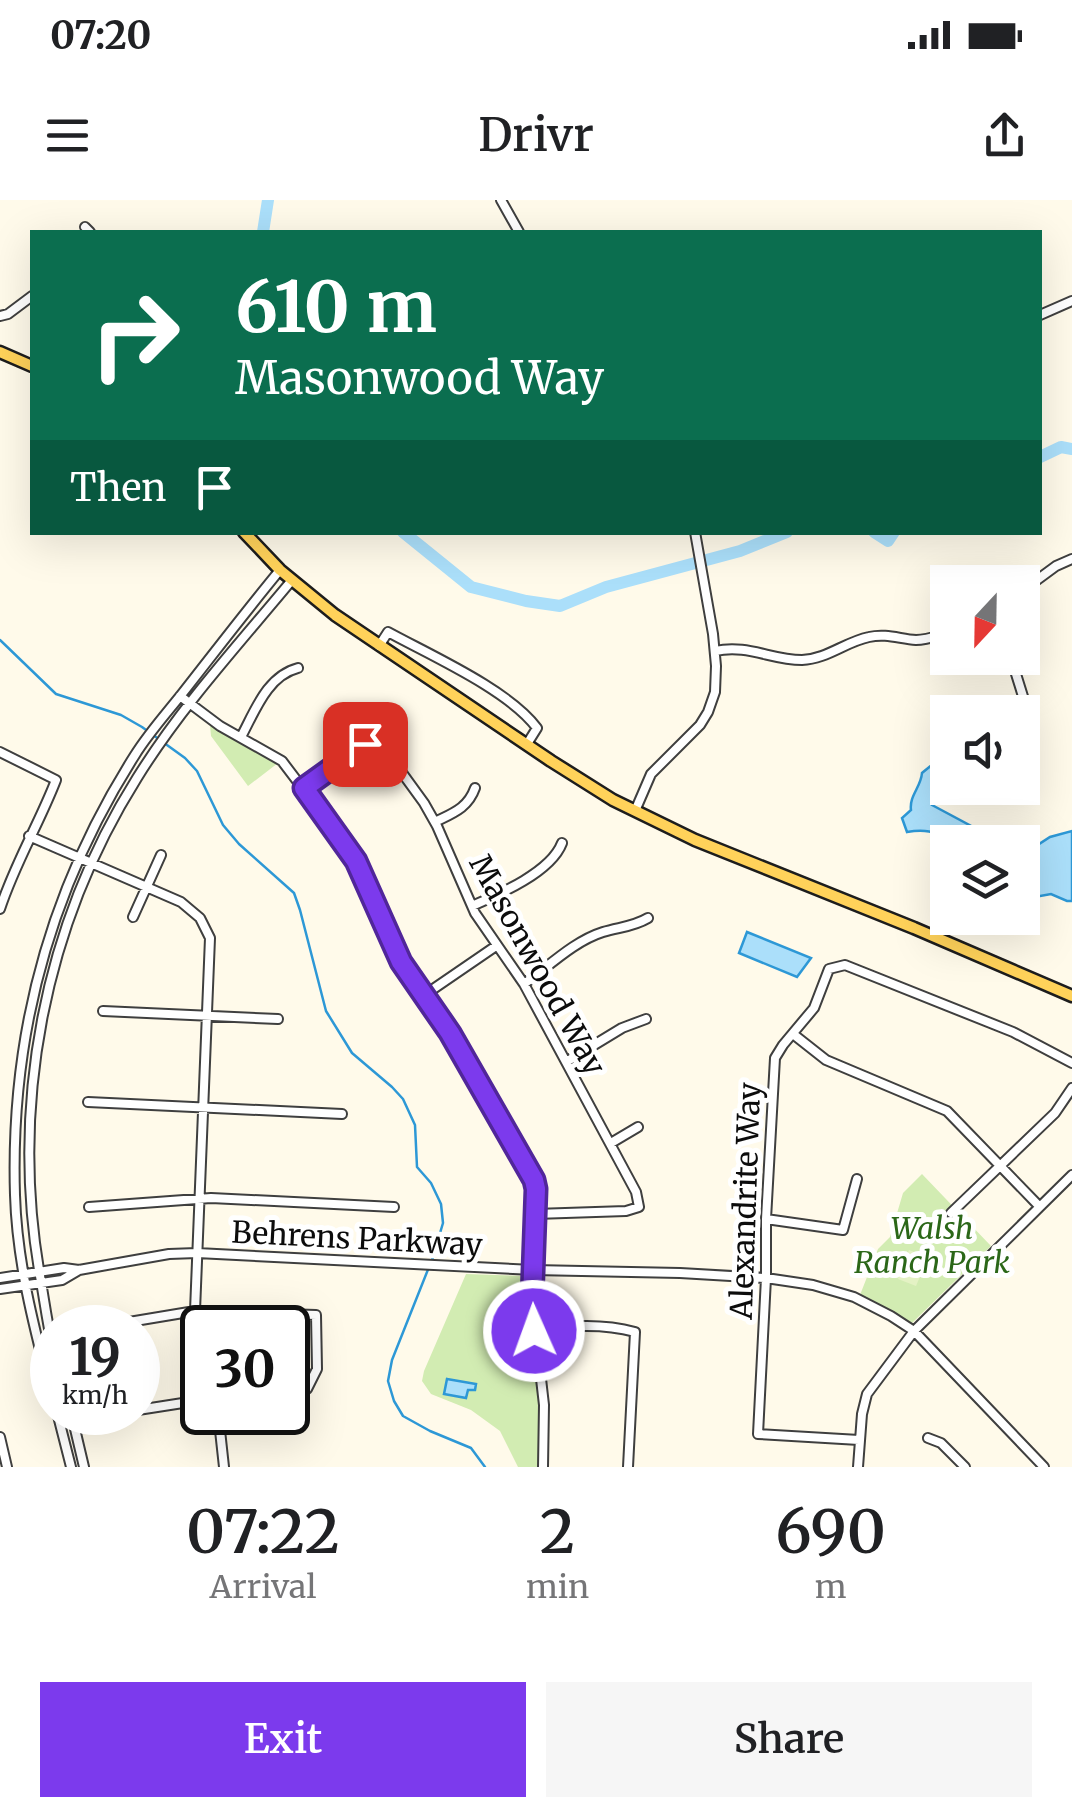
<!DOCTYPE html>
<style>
:root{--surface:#fff;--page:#f6f6f6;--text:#202124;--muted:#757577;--accent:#7c3aed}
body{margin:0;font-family:Merriweather,serif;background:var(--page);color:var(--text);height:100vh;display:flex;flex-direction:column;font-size:38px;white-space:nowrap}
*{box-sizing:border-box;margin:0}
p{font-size:32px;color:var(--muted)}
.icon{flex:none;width:55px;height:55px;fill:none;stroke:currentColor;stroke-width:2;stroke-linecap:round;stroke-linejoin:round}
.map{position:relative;height:1267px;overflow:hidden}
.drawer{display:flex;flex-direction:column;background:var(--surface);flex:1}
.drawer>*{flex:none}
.banner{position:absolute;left:30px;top:30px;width:1012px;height:305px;border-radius:0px;box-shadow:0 10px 40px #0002;background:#0b6e4f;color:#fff;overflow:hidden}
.needle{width:65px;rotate:202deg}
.fabs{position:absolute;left:930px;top:365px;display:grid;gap:20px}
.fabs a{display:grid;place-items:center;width:110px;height:110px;border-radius:0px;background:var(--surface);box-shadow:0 10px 40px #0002;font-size:50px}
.speed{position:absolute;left:30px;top:1105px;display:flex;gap:20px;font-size:50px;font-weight:700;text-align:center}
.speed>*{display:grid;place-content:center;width:130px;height:130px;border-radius:50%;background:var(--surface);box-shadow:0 10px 40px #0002;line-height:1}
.speed small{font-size:25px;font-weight:400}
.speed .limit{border:5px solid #111;border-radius:15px;background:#fff;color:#111}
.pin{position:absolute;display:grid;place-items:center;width:85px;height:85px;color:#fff;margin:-42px;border-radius:20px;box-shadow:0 5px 15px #0006}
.me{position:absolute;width:110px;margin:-55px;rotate:358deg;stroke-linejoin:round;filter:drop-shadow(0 0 8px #0008)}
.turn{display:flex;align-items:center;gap:35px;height:210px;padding:0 40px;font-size:45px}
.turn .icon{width:130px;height:130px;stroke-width:2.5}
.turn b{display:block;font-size:70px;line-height:85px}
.then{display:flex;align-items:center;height:95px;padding:0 40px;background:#0003;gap:20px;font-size:38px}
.eta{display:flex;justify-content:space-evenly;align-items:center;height:170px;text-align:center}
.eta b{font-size:60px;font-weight:600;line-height:70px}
.action{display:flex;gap:20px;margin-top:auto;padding:20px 40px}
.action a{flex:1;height:115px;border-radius:0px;background:var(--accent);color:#fff;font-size:40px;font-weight:600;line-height:115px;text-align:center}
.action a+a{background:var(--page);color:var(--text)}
.status{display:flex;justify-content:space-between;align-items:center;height:70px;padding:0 50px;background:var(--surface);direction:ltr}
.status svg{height:28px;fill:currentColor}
header{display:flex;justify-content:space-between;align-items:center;height:130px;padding:0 40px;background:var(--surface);font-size:45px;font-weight:600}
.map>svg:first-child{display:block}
.green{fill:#d2ecb2}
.pitch{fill:#e4f2c4}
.water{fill:#abdffa;stroke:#2d98d6;stroke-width:2.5}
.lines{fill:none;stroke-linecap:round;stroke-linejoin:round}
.stream{stroke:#2d98d6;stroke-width:2.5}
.river{stroke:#abdffa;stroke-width:12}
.minor-casing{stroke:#3f3f3f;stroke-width:12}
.major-casing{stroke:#1d1d1d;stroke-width:15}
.minor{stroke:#fff;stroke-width:8}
.major{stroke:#ffd25a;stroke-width:10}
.route-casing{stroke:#51269a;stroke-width:25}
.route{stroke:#7c3aed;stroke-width:18}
.labels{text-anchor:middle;stroke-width:10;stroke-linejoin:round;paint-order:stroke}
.street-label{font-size:30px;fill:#0c0c0c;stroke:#fff}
.park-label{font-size:30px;font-style:italic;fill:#2b6718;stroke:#fff}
</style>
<div class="status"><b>07:20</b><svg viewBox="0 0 49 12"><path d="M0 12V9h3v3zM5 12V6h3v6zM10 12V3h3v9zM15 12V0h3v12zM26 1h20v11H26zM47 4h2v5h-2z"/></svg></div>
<header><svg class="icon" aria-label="menu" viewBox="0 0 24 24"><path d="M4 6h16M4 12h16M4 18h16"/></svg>Drivr<svg class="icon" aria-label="share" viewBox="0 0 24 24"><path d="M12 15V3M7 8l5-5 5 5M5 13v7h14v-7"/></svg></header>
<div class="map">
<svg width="1072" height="1267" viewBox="0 0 1072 1267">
<rect width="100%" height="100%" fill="#fffaea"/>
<path class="green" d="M210,525L278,563L248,586L211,536Z
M922,974L991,1046L912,1123L860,1095L878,1049L890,1037L903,993Z
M466,1074L522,1076L527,1081V1100L542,1225L538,1241L540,1267H518L500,1231L471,1210L431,1194L422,1181L424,1171Z"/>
<path class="pitch" d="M909,1050L922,1055L923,1053L939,1063C941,1069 939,1074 935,1078L921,1074L916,1086L898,1079Z"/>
<path class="water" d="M933,564H936L943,576L932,605L1001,642L947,644C939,630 923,629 907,632L902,618L911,610C909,596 921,587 922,573Z
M1072,631V701H1067L1051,694L1029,698L1027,652L1050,637Z
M747,732L811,758L797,777L739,753Z
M447,1179L476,1184L475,1190H468L466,1198L444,1194Z"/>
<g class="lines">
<path class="stream" d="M0,440L56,494L121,515L142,527L185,558L197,571L223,625L239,644L294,693L300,710L326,811L352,853L392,887L403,899L415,925L417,967L431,983L441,1004L443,1023L432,1060
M429,1067L392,1160L388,1181L394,1201L403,1216L430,1231L471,1248L485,1267"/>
<path class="river" d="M263,32L268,0
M1040,257L1061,247L1072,249
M403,332L471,387L526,401L560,406L606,387L740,351L787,332
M874,332L888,341L894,332"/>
<defs>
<path id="minor" d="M501,0L519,32
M85,27L90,32
M1040,115L1072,101
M0,116L8,114L32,96
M1022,391L1056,366L1072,359
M379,446L388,432C430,455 509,490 537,528L527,544
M715,451C748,444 771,460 802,460C827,459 845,442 869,437C886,433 900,439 916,440C927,440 937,436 948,433
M1011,458L1026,506L1027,550
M180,496L220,526L282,561L348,648L365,679L401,762L450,833L534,980L536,989L532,1100L544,1205L543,1267
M241,537C255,511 267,476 298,468
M0,552L56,580C39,624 15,663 0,709
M304,588L376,537L424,603L437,626L475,713L524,784L636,992L639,1007L626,1011L535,1014
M635,611L651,574L700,525L708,512L715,492L716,466L713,434L695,332
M435,622C453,613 468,608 475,588
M29,636L181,702L200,718L210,738L195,1111L202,1134
M472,706C500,694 551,672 562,643
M133,717L161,655
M524,784C548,767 574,741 603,732C619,727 633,727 648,718
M423,796L496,746
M103,811L278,819
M793,834L826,860L947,911L1039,1006
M566,862L622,828L646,819
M88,902L342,914
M611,943L638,927
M89,1007L211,998L394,1007
M951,1013L1055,913L1072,888
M766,1019L843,1030L857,979
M0,1078L64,1068L79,1070L169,1054L197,1053L533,1070L680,1073L766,1078L813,1085L854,1097L891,1116L914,1131L1044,1267
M0,1089L62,1080L79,1070
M111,1125L195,1111L316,1115L317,1169L307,1189
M535,1131C568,1125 602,1123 635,1132L628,1267
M52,1144C47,1121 44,1098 40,1076C10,904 44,726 137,578C181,507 239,444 292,380
M52,1197C35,1131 17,1064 15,995C10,836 49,690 135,555C148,534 165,515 181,495C214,453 246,411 280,370
M138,1210L202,1200
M57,1212L71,1267
M71,1212L84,1267
M218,1212L224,1267
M0,1237L7,1267
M928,1238L941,1243L965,1267
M859,1240L758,1234L766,1078V1019L775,858L783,845L814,808L829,769L845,765L1013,832L1072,863
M858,1267L862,1214L867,1194L914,1131L1072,975"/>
<path id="major" d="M0,152L32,166
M244,332L280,370L335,415L551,561L613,600L695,640L914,728L1072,796"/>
</defs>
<use href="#minor" class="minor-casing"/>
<use href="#major" class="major-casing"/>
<use href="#minor" class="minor"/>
<use href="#major" class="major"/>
</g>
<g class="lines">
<defs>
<path id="route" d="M365,544L304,588L356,661L401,762L450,833L534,980L536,989L532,1100L534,1131"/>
</defs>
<use href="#route" class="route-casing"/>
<use href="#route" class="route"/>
</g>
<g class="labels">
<g class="street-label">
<text transform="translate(537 765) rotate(61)" y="10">Masonwood Way</text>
<text transform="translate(746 1001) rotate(-88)" y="10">Alexandrite Way</text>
<text transform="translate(357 1039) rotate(3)" y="10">Behrens Parkway</text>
</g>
<g class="park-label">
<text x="932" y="1039">Walsh<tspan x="932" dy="34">Ranch Park</tspan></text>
</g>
</g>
</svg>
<div class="fabs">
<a><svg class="needle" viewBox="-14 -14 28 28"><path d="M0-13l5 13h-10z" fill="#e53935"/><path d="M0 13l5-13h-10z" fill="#757577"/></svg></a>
<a><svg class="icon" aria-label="sound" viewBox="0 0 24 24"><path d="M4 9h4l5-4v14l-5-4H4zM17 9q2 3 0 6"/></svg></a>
<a><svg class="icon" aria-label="layers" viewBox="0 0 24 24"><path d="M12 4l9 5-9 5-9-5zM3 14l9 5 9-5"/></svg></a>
</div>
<div class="speed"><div>19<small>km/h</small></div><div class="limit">30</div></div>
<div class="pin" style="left:365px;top:544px;background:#d93025"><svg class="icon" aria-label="arrive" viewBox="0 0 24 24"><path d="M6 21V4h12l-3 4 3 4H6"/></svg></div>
<svg class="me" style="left:534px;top:1131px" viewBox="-20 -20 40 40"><circle r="17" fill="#7c3aed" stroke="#fff" stroke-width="3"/><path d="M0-11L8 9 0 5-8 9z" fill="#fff"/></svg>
<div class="banner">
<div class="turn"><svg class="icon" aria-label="right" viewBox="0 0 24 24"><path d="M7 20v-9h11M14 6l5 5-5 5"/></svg><div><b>610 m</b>Masonwood Way</div></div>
<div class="then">Then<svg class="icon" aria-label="arrive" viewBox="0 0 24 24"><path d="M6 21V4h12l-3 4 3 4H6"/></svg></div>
</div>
</div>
<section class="drawer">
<div class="eta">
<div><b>07:22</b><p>Arrival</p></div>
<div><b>2</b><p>min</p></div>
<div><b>690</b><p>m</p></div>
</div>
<div class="action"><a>Exit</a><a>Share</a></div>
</section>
